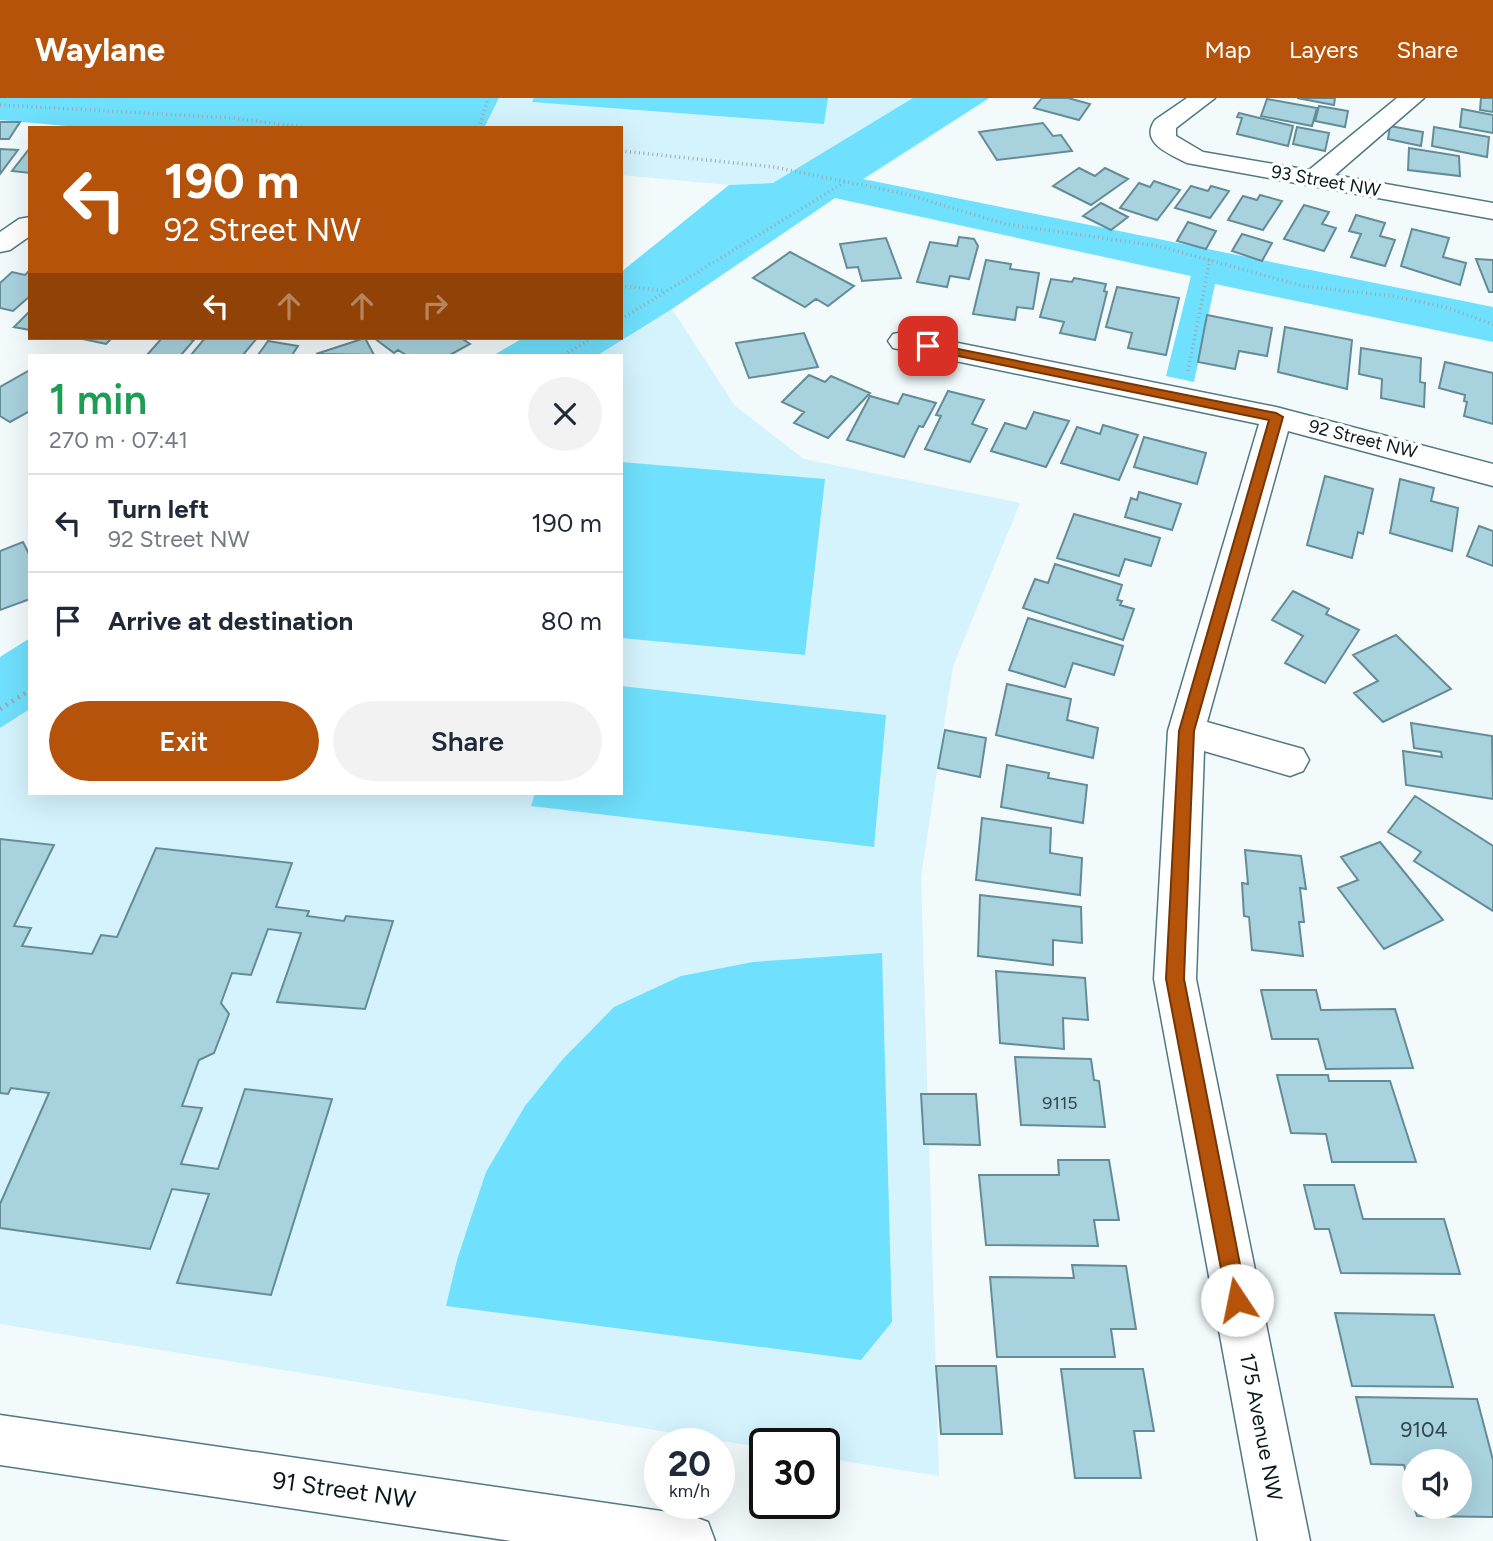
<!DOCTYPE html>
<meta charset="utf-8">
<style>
:root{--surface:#fff;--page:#f2f2f3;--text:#1f2937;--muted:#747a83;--line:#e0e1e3;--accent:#b45309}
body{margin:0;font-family:Figtree,sans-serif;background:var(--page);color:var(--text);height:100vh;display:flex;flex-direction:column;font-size:26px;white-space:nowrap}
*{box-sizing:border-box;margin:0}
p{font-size:23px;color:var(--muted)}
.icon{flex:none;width:38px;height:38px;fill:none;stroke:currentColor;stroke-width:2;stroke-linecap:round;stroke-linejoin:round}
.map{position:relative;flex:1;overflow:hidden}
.details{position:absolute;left:28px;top:256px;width:595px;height:441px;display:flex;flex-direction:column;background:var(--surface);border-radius:0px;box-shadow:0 7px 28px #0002}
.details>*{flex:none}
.guide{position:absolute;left:28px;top:28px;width:595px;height:214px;border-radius:0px;box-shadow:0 7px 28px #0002;background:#b45309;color:#fff;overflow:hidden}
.controls{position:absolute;left:1402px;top:1351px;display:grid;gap:14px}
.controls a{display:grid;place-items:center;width:70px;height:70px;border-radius:50%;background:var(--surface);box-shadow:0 7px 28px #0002;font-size:35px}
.speed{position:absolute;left:644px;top:1330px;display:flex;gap:14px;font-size:35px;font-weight:700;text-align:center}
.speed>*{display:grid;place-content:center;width:91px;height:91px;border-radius:50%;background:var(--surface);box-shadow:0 7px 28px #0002;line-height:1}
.speed small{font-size:18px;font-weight:400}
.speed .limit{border:4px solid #111;border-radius:10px;background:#fff;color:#111}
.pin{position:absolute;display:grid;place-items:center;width:60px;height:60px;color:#fff;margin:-30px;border-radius:14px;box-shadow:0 4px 10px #0006}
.me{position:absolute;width:77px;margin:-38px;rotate:349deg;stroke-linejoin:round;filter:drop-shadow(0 0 5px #0008)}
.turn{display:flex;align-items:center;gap:24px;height:147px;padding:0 21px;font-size:32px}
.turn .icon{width:91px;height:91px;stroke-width:2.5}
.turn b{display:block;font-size:49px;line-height:60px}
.lanes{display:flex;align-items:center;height:66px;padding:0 21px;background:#0003;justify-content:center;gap:35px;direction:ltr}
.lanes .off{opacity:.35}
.round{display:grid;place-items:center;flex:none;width:74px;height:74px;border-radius:37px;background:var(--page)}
.head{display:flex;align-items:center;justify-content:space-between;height:119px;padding:0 21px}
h1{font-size:42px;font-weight:600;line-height:52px;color:#1e9e55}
.action{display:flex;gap:14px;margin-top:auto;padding:14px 21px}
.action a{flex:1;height:80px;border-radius:42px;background:var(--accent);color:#fff;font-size:28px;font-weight:600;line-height:80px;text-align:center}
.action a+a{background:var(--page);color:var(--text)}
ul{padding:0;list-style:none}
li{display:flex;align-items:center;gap:21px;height:98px;padding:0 21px;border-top:2px solid var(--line)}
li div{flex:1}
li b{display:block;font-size:26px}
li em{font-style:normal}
header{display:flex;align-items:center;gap:42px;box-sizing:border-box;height:98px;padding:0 35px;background:var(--accent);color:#fff}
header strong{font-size:33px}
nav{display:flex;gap:38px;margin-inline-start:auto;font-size:24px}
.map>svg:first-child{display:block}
.built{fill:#d4f3fc}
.green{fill:#6fe0fd}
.building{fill:#a8d2de;stroke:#648c97;stroke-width:2}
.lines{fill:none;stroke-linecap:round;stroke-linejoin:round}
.minor-casing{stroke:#517883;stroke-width:3}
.path-far1{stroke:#9ea8ac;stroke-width:3.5;stroke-dasharray:1 3.5;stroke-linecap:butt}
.path{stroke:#9ea8ac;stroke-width:4.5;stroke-dasharray:2 5;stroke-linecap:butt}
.minor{fill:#fff;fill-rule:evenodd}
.route{fill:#b45309;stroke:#753606;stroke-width:2}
.labels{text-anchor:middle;stroke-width:7;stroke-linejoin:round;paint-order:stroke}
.far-street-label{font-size:18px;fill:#08181d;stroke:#fff}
.number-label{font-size:18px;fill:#30464d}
.street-label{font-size:21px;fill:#08181d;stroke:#fff}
.near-number-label{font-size:21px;fill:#30464d}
.near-street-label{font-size:24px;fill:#08181d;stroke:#fff}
</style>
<header>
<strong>Waylane</strong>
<nav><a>Map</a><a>Layers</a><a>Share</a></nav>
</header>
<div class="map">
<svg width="1493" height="1443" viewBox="0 0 1493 1443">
<rect width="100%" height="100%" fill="#f2fafc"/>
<path class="built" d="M499,0H991L865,81L729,87L621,77V30H484Z
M672,211L735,308L804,361L1020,405L953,568L921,779L939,1378L824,1360V1346H765V1350L0,1226V630L30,611V695H621V257H598Z"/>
<path class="green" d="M0,0H499L484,30H89L0,22Z
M534,0H828L824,26L532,4Z
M913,0H989L863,81L1493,209V244L1215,186L1194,284L1166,278L1191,178L835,100L672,211L598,257H494L523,240H621V174L729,87L773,85Z
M621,364L825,381L805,557L621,540Z
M30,540V611L0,630V559Z
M621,588L886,617L874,749L531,708L535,695H621Z
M882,855L892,1224L861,1262L446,1208L457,1162L486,1074L525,1008L563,961L614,909L681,878L753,864Z"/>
<path class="building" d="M1042,0H1068L1090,6L1079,22L1034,10Z
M1297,0H1335L1334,7Z
M1481,0H1493V14L1480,12Z
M1267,1L1317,10L1312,28L1261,18Z
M1319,8L1348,13L1345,29L1315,23Z
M1462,11L1493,17V35L1460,29Z
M1239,15L1293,28L1288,48L1237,36L1242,20L1237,19Z
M0,24H20L9,41H0Z
M1043,25L1053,38L1061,37L1072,53L997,62L979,34Z
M1390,28L1423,34L1421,48L1388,41Z
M1297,29L1329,35L1325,53L1293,46Z
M1434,29L1489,39L1487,59L1432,48Z
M30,50V75L12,73Z
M1409,50L1459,58L1460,78L1408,72Z
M0,51L18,52L0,76Z
M1079,70L1095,78L1105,70L1128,81L1091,107L1053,88Z
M1154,83L1180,92L1157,122L1120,110L1139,85L1150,89Z
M1191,88L1208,93L1211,88L1229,93L1210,120L1175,110Z
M1260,97L1282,103L1263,132L1228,122L1243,98L1257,102Z
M1101,105L1128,119L1111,132L1083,118Z
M1304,107L1329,114L1322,126L1336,130L1324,153L1284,141Z
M1356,117L1385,125L1380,138L1395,142L1385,168L1351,159L1361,136L1349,133Z
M1188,124L1216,133L1206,151L1177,143Z
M1412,131L1449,140L1443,159L1466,165L1460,187L1401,168Z
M1242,136L1272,145L1262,163L1232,153Z
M959,139L974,141L978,148L969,181L950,178L947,189L917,184L930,144L957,148Z
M886,140L901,180L862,183L858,169L847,170L840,146Z
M790,154L854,188L828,208L816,201L805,209L753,180Z
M1476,161L1493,162V194H1489Z
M986,162L1011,166L1010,171L1039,175L1033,211L1017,209L1015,222L973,216Z
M30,172V198L13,213L0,210V185L12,174L25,177Z
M1074,180L1106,186L1104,193L1107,194L1095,242L1060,235L1064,224L1040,219L1051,181L1072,184Z
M1117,189L1179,200L1166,257L1128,250L1132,235L1106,229Z
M30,213V232L14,229Z
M1207,217L1272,230L1267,258L1239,253L1235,271L1198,264Z
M1285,229L1352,242L1347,291L1278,274Z
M804,235L818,269L749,280L736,245Z
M78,240H112L106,246Z
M162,240H184L194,242L181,257H147Z
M205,240H257L243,257H191Z
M365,240L374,257L316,256Z
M374,240H461L470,246L450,257H406L398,252L394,255Z
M268,243L298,248L292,257H258Z
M1361,250L1421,260L1420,284L1425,285L1424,309L1381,300L1382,281L1359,276Z
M1445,264L1493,275V326L1464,318L1467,304L1464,303L1465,297L1439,290Z
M30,272V313L10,324L0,318V289Z
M809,277L825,284L831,278L870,295L828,340L794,325L804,314L782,304Z
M948,293L984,302L972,326L987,331L970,364L925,351L941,318L936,317Z
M903,296L936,305L923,329L919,328L904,359L847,342L870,298L898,306Z
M1034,314L1069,323L1046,369L991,353L1005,325L1026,331Z
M1103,327L1138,337L1119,382L1061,365L1077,329L1100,336Z
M1144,339L1206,355L1197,386L1134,369Z
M1325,378L1373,391L1363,436L1358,434L1352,460L1307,447Z
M1400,381L1434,390L1431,403L1458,410L1452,453L1390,435Z
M1139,394L1181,406L1172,432L1125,419L1131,400L1137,402Z
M1074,416L1160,440L1151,468L1125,461L1119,478L1057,460Z
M1479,428L1493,433V468L1467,458Z
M23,444L30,458V501L0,512V453Z
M1055,466L1122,487L1117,502L1122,503L1120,507L1134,511L1123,542L1023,510L1035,481L1048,485Z
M1293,493L1329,511L1326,516L1359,532L1325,585L1285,565L1303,538L1272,522Z
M1028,520L1123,548L1114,577L1073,565L1065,589L1009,572Z
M1396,537L1451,591L1383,624L1354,595L1378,583L1353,557Z
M1007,586L1071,601L1067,622L1098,630L1093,660L996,637Z
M1411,625L1492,638L1493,701L1406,687L1403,653L1442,659L1441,654L1414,650Z
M945,632L986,640L980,679L938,670Z
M1007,667L1049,675L1048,680L1087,687L1083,725L1001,709Z
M1415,698L1493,748V813L1414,763L1421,754L1388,734Z
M982,720L1051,730L1050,755L1082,760L1080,797L976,782Z
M0,741L54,747L14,828L31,830L22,848L92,856L101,837L117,839L156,750L292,765L276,809L309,813L307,818L344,823L346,818L393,823L365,911L277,904L301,835L268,831L251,877L232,875L221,905L229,916L214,955L199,962L182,1008L202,1010L181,1066L218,1071L245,991L332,1001L271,1197L177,1185L209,1096L172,1091L150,1151L0,1130V1106L49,995L11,990L8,996L0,995Z
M1380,744L1443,822L1384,851L1338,790L1358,782L1341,759Z
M1245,752L1301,758L1306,791L1300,790L1304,824H1299L1303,858L1252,852L1249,819L1244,818L1242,785L1248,786Z
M980,797L1081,809L1082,845L1053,842V867L978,858Z
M996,873L1085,880L1088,922L1063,920L1064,951L1000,945Z
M1261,892H1316L1321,912L1395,911L1413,970L1326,971L1318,941H1272Z
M1015,959L1091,961L1094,982L1099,983L1105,1029L1021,1027Z
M1277,977H1328L1329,983H1390L1416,1064H1332L1326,1036L1291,1035Z
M921,996H976L980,1047L924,1046Z
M1058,1062H1109L1119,1122H1094L1098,1148L986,1147L979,1077H1059Z
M1304,1087H1354L1363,1121H1444L1460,1176L1341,1175L1329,1131H1315Z
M1072,1167L1126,1168L1136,1231H1111L1115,1259H997L990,1179L1074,1180Z
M1335,1215L1434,1217L1453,1289L1352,1288Z
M936,1268H996L1002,1336H941Z
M1061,1271H1143L1154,1333H1134L1141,1380H1075Z
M1356,1299L1477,1301L1493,1362V1419L1417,1418L1414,1409H1460V1363H1414V1408L1404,1367L1371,1366Z"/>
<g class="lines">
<defs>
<path id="minor" d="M1187,0H1215L1176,30V38L1203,54L1309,72L1397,0H1424L1335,77L1493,105V121L1187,65C1170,56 1139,45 1155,22Z
M30,119V138L10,152L0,154V134L19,121Z
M903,234L1276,309L1493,366V388L1288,333L1207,624L1303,651L1309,662L1303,673L1290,678L1204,653L1196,881L1310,1443H1258L1154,881L1168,633L1259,326L893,250L888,243L893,236Z
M0,1317L689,1417L708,1424L715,1443H511L0,1367Z"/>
</defs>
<use href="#minor" class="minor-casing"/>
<path class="path-far1" d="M0,7L232,20L309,30
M479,30L488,0
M621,53L774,69L906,96L1005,126L1158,148L1303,188L1392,198L1445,209L1493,226
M621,188L666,193
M621,221L845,84
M564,257L592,240
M1188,273L1210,161"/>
<path class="path" d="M0,611L30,592"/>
<use href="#minor" class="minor"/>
</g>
<path class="route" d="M928,245L1276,315L1283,319L1194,633L1185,854L1184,881L1247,1202L1244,1209L1237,1212L1230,1209L1227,1202L1166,881L1179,633L1269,322L924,251L922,248Z"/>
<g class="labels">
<g class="far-street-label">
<text transform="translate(1326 83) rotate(10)" y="6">93 Street NW</text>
<text transform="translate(1363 341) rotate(14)" y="6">92 Street NW</text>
</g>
<g class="number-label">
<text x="1060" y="1011">9115</text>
</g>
<g class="street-label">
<text transform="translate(1261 1329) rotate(79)" y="7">175 Avenue NW</text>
</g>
<g class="near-number-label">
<text x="1424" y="1339">9104</text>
</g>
<g class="near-street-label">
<text transform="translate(344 1392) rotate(8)" y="8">91 Street NW</text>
</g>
</g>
</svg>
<div class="controls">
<a><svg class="icon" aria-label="sound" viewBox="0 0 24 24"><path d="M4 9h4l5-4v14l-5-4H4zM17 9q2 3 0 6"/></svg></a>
</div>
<div class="speed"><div>20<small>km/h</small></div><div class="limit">30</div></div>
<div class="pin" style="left:928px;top:248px;background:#d93025"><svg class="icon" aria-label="arrive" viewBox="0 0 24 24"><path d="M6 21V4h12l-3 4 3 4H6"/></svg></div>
<svg class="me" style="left:1237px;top:1202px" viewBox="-20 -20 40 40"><circle r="19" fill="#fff"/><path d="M0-13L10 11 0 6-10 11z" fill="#b45309"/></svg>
<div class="guide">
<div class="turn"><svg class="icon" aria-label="left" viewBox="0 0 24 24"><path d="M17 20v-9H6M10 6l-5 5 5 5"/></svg><div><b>190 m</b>92 Street NW</div></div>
<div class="lanes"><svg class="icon" aria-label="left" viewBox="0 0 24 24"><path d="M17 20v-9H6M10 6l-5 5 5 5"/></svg><svg class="icon off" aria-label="ahead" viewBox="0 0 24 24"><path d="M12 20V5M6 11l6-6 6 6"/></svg><svg class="icon off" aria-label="ahead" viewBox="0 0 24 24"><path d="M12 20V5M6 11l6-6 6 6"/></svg><svg class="icon off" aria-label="right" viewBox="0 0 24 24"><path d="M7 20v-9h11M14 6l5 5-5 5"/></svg></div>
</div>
<section class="details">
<div class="head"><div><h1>1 min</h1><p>270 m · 07:41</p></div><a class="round"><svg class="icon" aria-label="close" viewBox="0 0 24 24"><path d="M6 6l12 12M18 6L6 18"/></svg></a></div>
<ul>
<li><svg class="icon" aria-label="left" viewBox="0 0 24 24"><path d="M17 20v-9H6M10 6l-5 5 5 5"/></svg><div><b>Turn left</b><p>92 Street NW</p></div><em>190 m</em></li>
<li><svg class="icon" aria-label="arrive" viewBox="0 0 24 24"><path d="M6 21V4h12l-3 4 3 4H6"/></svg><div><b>Arrive at destination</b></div><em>80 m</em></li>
</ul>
<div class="action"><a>Exit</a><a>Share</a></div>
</section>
</div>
